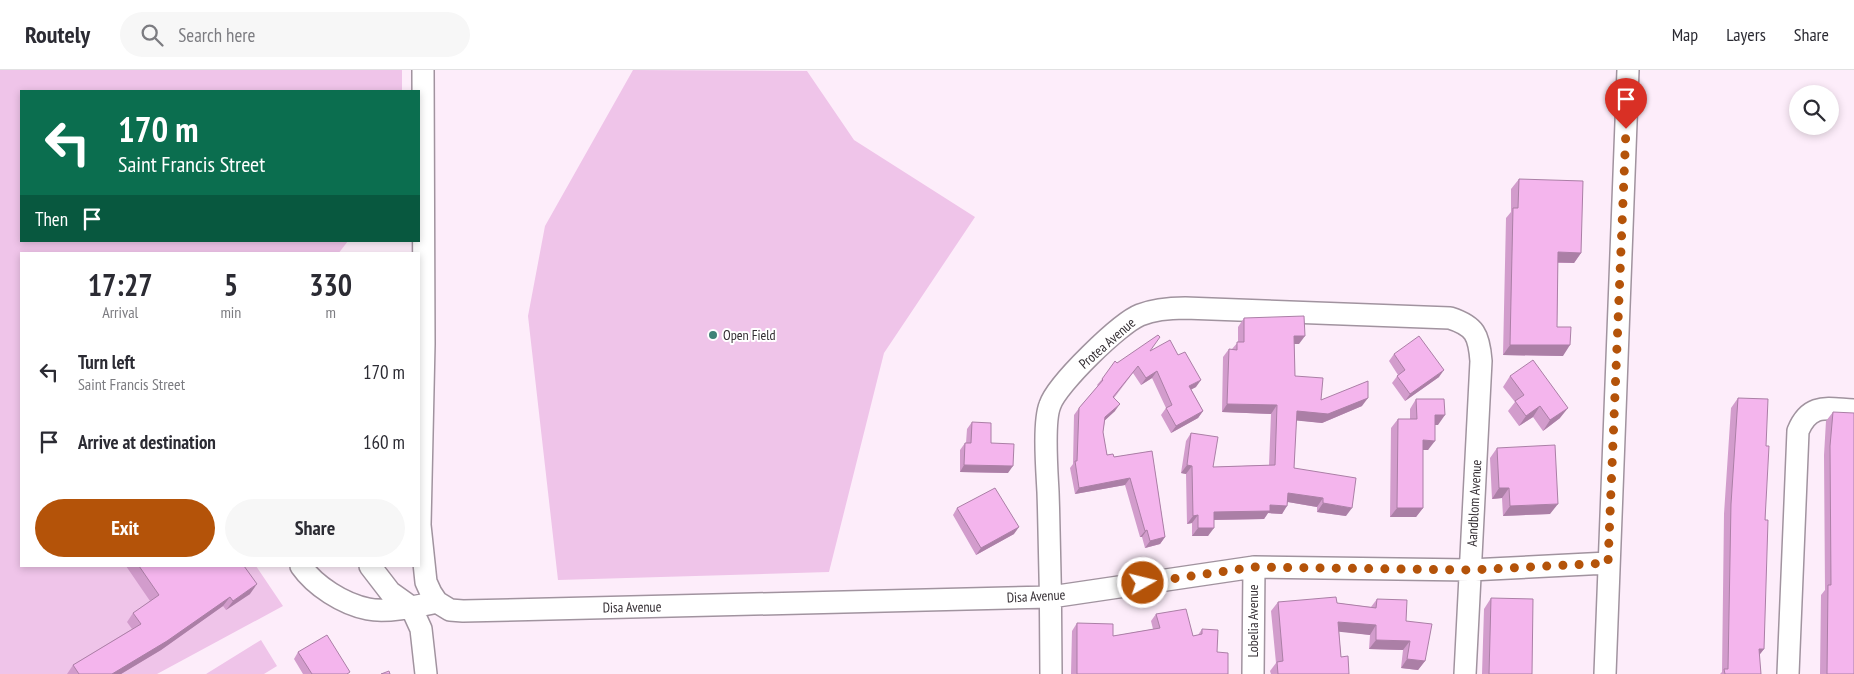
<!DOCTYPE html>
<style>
:root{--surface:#fff;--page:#f7f7f7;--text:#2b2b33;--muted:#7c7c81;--line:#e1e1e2;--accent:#b45309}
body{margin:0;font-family:"PT Sans Narrow",sans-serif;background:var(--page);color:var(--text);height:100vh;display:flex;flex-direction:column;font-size:19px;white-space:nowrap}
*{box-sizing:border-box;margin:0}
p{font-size:16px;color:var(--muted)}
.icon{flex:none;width:28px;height:28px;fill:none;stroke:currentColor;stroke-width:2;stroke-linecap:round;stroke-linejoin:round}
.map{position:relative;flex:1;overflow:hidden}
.sheet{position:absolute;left:20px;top:182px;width:400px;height:315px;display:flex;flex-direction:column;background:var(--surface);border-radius:0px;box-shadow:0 2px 8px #0003}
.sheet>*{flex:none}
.top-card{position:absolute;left:20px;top:20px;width:400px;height:152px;border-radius:0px;box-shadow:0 2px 8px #0003;background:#0b6e4f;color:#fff;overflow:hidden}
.buttons{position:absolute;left:1789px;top:15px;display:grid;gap:10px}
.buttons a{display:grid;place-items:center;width:50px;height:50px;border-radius:50%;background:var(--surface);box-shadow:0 2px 8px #0003;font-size:25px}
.pin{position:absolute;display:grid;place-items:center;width:42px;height:42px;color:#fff;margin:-51px -21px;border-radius:50% 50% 50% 0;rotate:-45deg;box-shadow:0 0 5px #0007}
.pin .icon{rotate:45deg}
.me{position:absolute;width:55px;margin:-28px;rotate:82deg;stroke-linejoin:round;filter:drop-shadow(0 0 4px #0008)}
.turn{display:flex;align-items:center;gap:18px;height:105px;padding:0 15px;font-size:22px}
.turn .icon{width:65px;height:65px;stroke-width:2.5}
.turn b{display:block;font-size:35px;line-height:42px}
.then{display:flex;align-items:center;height:48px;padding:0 15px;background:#0003;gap:10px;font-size:19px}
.eta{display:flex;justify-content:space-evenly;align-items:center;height:85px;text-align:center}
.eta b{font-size:30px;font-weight:600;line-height:35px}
.button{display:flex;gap:10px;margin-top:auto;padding:10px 15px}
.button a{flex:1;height:58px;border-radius:30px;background:var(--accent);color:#fff;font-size:20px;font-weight:600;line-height:58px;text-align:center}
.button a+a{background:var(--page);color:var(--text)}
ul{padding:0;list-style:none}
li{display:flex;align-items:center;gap:15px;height:70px;padding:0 15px}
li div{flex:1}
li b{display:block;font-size:19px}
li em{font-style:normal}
header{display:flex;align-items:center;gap:30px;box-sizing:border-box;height:70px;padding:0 25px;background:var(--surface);border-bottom:1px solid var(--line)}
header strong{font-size:24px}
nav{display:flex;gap:28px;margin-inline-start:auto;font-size:18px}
.search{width:350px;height:45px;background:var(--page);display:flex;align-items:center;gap:12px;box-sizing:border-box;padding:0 18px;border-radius:28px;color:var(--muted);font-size:19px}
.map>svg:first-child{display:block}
.green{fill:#efc4e9}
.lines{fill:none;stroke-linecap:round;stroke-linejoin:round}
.minor-casing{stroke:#a1939f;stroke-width:24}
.minor{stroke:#fff;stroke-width:21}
.wall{fill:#d29ccc}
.shaded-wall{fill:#ab7fa6}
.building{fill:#f4b5ed;stroke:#ab7fa6}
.route{stroke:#b45309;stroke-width:9;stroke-dasharray:0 16.2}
.poi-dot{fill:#3f8377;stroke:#fff;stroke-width:2}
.labels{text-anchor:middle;stroke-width:4;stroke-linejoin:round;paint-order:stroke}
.poi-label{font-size:14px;fill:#342e33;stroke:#fff;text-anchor:start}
.street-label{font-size:14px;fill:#342e33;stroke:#fff}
</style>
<header>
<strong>Routely</strong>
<div class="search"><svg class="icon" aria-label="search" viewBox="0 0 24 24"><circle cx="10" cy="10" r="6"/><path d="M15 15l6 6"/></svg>Search here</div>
<nav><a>Map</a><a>Layers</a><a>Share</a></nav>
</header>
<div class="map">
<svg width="1854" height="604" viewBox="0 0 1854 604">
<rect width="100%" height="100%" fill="#fdedfa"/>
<path class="green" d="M0,0H402V21H21V171H348L338,184H21V496H256L283,536L157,604H0Z
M633,0L807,1L854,70L975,147L884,283L829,502L558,510L528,246L545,156Z
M261,570L277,596L264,604H206Z"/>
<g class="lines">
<defs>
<path id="minor" d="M423,0L424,274L420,455L426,512L431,523L437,532L450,540L463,541L1051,527L1254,497L1470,500L1608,493
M301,496C315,516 343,534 368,539C387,543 418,536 437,532
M370,496L390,522L411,537L421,559L426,604
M1051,604C1051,543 1050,483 1048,422C1047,402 1043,352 1050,335C1057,314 1120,253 1140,245C1155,239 1170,238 1185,238L1450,248C1475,256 1479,265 1481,291L1465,604
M1253,604L1254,497
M1605,604L1628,0
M1788,604L1798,361C1810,332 1828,339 1854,340"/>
</defs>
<use href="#minor" class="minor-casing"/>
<use href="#minor" class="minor"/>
</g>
<path class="wall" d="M1519,109L1581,183L1574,193H1558L1557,257L1563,286L1503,285L1506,148L1511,142V119Z
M1244,248L1299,274H1294L1295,306L1321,330L1362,336L1322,353L1296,350L1294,398L1346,446L1317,442V437L1288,432L1282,444L1268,443L1264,449L1214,450L1208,466H1192V453L1187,454L1186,404L1181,403L1186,371L1191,363L1213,397L1269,395L1271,344L1222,342L1223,287L1229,279H1232L1238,272V257Z
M1150,280L1196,317L1191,319L1203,341L1198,348L1171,363L1161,345L1166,338L1152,308L1141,315L1133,303L1114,328L1115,341L1105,350L1103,362L1107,385L1114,387L1152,381L1165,467L1160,474L1145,478L1142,467H1140L1125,415L1075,424L1070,398L1073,394L1074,345L1079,338L1098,316L1097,315L1102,309L1117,293Z
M1394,284L1439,307L1405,331L1392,313L1398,305L1389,291Z
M1510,306L1560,348L1543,361L1533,347L1519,356L1508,341L1515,332L1503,317Z
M1738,328L1766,376L1764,579L1759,585L1761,604H1720L1722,602L1724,444L1731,338Z
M1416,329L1438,355H1435L1428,380H1423V438L1416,447H1390L1391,358L1398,349H1410V339Z
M1833,342L1854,604H1820L1821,525L1825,520L1824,385L1826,351Z
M972,352L991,373L1008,403L960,402V380L965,373H966L967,359Z
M1497,378L1550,444L1503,446L1502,428L1492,429L1490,388Z
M957,438L1014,464L976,485L953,445Z
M126,496H244L250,524L226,540L223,536L161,580L121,604H67L73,595L132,559L127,552L133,543L150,531Z
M1491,528L1532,604H1482L1484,539Z
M1377,529L1406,551L1425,591L1418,600L1401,598L1403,580L1369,579L1370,565L1339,561L1341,587L1349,604H1271L1270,601L1276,593L1271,541L1278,532L1337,533L1371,537Z
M1156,544L1193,566L1198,565L1202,559L1217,582L1228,604H1071L1072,561L1077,553L1113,566L1153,559L1151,551Z
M298,582L349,604H303L294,589Z"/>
<path class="shaded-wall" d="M1558,182L1581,183L1574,193L1551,192Z
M1294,266H1305L1299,274H1288Z
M1510,275H1570L1563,286L1503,285Z
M1444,300L1439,307L1405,331L1410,324Z
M1157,301L1152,308L1141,315L1146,308Z
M1201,310L1196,317L1185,323L1189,316Z
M1368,328L1362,336L1322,353L1291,350L1297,341Z
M1120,334L1115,341L1101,354L1105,347Z
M1227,334L1277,335L1271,344L1222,342Z
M1540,336L1533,347L1519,356L1526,346Z
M1568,338L1560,348L1543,361L1550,350Z
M1203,341L1198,348L1171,363L1176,356Z
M1435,345H1445L1438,355H1428Z
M1423,370L1435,371L1428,380H1417Z
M964,395L1013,396L1008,403L960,402Z
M1187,395L1192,396L1186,404L1181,403Z
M1130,408L1125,415L1075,424L1079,418Z
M1499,418H1509L1502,428L1492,429Z
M1288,423L1323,428L1317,437L1282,431Z
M1323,433L1352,438L1346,446L1317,442Z
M1558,434L1550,444L1503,446L1510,436Z
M1270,435L1287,436L1282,444L1268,443L1264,449L1209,450L1214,442Z
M1397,438H1423L1416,447H1390Z
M1198,445L1192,453L1187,454L1193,446Z
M1019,457L1014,464L976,485L981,478Z
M1198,458H1214L1208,466H1192Z
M1147,460L1142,467H1140L1145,461Z
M1165,467L1160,474L1145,478L1150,471Z
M257,514L250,524L226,540L233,531Z
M230,527L223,536L161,580L121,604H112Z
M1338,552L1376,555L1370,565L1332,561Z
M1376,570L1410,571L1403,580L1369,579Z
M1759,579H1764L1757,588Z
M1407,589L1425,591L1418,600L1401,598Z"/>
<path class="building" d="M1519,109L1583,111L1581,183L1558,182L1557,257H1571L1570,275H1510L1513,138H1518Z
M1304,246L1305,266H1294L1295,306L1323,308L1321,330L1368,311V328L1328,344L1297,341L1294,398L1356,408L1352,438L1323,433V428L1288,423L1287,436L1270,435V441L1214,442V458H1198V445L1193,446L1192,396L1187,395L1191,363L1218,367L1213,397L1275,395L1277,335L1227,334L1229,279L1237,280V272H1244V248Z
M1158,265L1160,267L1150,281L1170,270L1178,285L1185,282L1201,310L1189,316L1203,341L1176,356L1166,338L1172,335L1157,301L1146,308L1138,296L1113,327L1120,334L1105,347L1103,362L1107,385L1113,384L1114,387L1152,381L1165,467L1150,471L1147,460L1145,461L1130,408L1079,418L1075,391H1077L1079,338L1103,310L1102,309L1115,291L1117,293Z
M1419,266L1444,300L1410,324L1397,306L1405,300L1394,284Z
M1533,290L1568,338L1550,350L1540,336L1526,346L1515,331L1524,325L1510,306Z
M1738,328L1768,329L1766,376H1769L1765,450H1768L1764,579H1759L1761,604H1725L1724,599H1728L1731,434Z
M1416,329H1444L1445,345H1435V371L1423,370V438H1397L1398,349H1417Z
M1833,342L1854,343V604H1827L1828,515H1831L1830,376Z
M972,352L991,353V373L1014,374L1013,396L964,395L965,373H971Z
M1555,375L1558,434L1510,436L1509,418H1499L1497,378Z
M995,418L1019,457L981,478L957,438Z
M139,496H244L257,514L233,531L230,527L167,571L112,604H79L73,595L141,554L133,543L159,525Z
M1336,527L1337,533L1376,538L1377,529L1407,530L1406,551L1432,554L1425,591L1407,589L1410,571L1376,570V555L1338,552L1341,587L1348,586L1349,604H1278L1277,592L1283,591L1278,532Z
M1491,528L1533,529L1532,604H1489Z
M1186,539L1193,566L1202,564V559L1218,560L1217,582L1228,583V604H1077V553L1113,554V566L1160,558L1156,544Z
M327,565L350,602L347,604H312L298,582Z
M389,601L390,604H381Z"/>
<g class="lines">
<path class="route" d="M1143,513L1254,497L1470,500L1608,493L1626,59"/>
</g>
<circle class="poi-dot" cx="713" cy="265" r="5"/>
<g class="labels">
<g class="poi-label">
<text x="723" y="270">Open Field</text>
</g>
<g class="street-label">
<text transform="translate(1107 273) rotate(-41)" y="5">Protea Avenue</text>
<text transform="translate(1474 433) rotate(-87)" y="5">Aandblom Avenue</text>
<text transform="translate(1036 526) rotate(-3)" y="5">Disa Avenue</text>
<text transform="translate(632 537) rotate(-1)" y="5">Disa Avenue</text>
<text transform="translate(1253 551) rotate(-90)" y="5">Lobelia Avenue</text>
</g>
</g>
</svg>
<div class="buttons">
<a><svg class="icon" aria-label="search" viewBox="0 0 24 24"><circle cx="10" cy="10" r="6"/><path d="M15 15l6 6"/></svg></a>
</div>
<div class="pin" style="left:1626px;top:59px;background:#d93025"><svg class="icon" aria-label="arrive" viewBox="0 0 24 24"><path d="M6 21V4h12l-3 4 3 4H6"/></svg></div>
<svg class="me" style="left:1143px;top:513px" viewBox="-20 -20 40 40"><circle r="17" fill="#b45309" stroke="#fff" stroke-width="3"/><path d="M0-11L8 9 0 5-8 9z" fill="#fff"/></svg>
<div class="top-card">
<div class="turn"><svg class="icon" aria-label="left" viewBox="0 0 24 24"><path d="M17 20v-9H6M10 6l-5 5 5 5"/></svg><div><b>170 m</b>Saint Francis Street</div></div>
<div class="then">Then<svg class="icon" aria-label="arrive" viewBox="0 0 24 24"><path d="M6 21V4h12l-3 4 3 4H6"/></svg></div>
</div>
<section class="sheet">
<div class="eta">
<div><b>17:27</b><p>Arrival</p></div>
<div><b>5</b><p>min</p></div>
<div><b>330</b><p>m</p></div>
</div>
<ul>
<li><svg class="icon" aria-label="left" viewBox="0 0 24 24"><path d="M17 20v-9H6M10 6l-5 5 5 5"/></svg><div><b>Turn left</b><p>Saint Francis Street</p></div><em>170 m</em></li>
<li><svg class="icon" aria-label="arrive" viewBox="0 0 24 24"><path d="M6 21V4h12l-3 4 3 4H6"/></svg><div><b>Arrive at destination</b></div><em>160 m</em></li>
</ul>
<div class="button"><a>Exit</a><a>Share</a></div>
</section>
</div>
